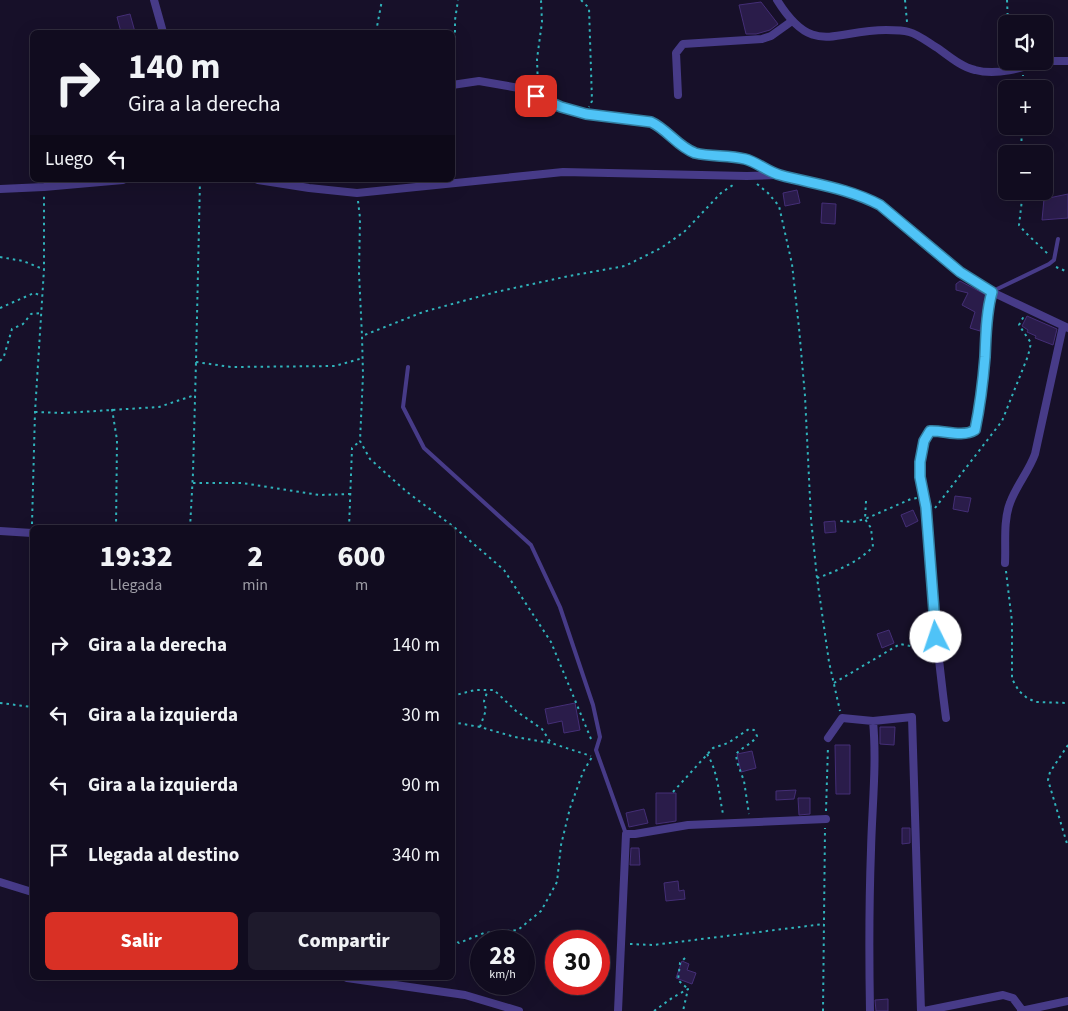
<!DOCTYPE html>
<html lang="es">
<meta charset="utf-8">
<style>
:root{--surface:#110c1f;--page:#1e1a2c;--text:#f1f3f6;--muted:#9c9ba4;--line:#302c3d;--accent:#d93025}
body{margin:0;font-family:"Source Sans 3",sans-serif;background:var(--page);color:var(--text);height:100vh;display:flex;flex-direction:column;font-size:19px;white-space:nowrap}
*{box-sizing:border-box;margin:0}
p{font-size:16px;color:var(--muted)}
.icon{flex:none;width:28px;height:28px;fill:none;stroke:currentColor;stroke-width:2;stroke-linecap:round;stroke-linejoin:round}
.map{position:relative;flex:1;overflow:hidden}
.details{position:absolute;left:30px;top:525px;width:425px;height:455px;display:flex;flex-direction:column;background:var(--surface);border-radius:8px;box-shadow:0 5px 20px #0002,0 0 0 1px var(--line)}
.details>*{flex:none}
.banner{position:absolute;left:30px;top:30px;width:425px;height:152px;border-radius:8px;box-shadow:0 5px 20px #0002,0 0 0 1px var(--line);background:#110c1f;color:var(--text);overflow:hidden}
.buttons{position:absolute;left:998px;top:15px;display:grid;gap:10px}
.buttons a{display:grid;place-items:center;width:55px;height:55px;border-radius:8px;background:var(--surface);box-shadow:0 5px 20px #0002,0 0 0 1px var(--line);font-size:25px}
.speed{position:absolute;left:470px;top:930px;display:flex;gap:10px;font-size:25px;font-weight:700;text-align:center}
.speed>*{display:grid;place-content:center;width:65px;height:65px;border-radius:50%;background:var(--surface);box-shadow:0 5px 20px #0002,0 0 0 1px var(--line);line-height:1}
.speed small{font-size:12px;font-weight:400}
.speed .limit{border:8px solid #d22;background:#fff;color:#111}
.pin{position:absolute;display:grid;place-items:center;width:42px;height:42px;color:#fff;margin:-21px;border-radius:10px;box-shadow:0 2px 8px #0006}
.me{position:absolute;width:55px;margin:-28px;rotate:356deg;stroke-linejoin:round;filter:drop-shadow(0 0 4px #0008)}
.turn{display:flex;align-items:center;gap:18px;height:105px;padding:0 15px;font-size:22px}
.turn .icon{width:65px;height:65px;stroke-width:2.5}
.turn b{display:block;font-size:35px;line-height:42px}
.then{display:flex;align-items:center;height:48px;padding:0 15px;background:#0003;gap:10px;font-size:19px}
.eta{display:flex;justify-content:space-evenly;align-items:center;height:85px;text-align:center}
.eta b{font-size:30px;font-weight:800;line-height:35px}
.button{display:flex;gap:10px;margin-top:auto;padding:10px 15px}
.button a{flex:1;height:58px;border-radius:8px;background:var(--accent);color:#fff;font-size:20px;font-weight:800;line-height:58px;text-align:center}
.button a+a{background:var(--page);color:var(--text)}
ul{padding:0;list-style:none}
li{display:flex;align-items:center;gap:15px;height:70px;padding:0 15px}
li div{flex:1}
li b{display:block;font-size:19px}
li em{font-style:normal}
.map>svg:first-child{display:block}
.building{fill:#2a1c4a;stroke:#442e76}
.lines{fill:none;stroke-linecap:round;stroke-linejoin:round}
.path{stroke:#30b3bb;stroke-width:2;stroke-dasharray:2.5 4;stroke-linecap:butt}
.lane{stroke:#473b88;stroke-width:4}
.street{stroke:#473b88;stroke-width:8}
.route-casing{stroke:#337fa1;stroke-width:12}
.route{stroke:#4fc3f7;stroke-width:9}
</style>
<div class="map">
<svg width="1068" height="1011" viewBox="0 0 1068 1011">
<rect width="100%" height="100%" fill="#171029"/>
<path class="building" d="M761,2L778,24L770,30L756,34H746L739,5Z
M130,14L135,32H121L117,17Z
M797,190L800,203L785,206L783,193Z
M1068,194V218L1042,220L1044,199Z
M822,203L836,204L835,224L821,223Z
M960,281L986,295L980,331L970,328L975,312L962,305L968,293L956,290V284Z
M1027,316L1057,329L1053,345L1035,338L1036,336L1027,332L1028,330L1022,326Z
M955,496L971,498L968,512L953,509Z
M913,510L918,521L906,527L901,515Z
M835,521L836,532L825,533L824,522Z
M889,630L894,643L882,648L877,634Z
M575,703L580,730L564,733L562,721L548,724L545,709Z
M880,727H895L894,745L880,744Z
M835,745H850V794H836Z
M752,751L756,768L741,772L737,754Z
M796,790L794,799L776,800V791Z
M656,793H676V821L656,824Z
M798,798H810V814L799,815Z
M644,809L648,823L629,827L626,813Z
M902,828H910V843L902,844Z
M631,848H639L640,865H630Z
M678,881L679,891L684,890L685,899L666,901L664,883Z
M682,961L689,964L687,970L696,973L692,984L676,978Z
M888,999V1011H876L875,1000Z"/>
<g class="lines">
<path class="path" d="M581,0L589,8L592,101L589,107
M905,0L907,22
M1007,0L1008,24
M376,32L382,0
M452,58L455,51V20L458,0
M1004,62L1006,55
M538,87L537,59L542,22L541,0
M1023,89V75
M1021,154L1022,126
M200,180L196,362L231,367L335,366L363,358
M757,184L768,193L779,206L792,264L799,328L805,396L811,519L817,578L829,662L840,711
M1023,191L1019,225L1025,232L1048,254
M358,201L360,218L359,273L362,336
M0,257L23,261L43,269
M1056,267L1068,272
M0,308L34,293L42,296
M0,361L4,356L12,329L23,324L31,314L41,313
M112,409L117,440L116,528
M35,412L64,413L159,407L195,395
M193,483H242L319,495L350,494
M866,501L865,519L911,499L917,498
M935,508L1002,421L1028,356L1031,343L1019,325L1024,316
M32,524L35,412L44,269V194
M190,528L193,473L196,362
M349,528L352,448L360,441
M1006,571L1012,622V679L1019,691L1027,698L1036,702L1068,703
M817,578C837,571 858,562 873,547L871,528L865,519L853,522L840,521
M834,683L900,644L921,648L930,652
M452,696L475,690H494L516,711L542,729L551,743
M0,703L32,707
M452,722L480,727L515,737L551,743L591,756
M480,727L486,710L484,701L488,690
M591,739L551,642L504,570L454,527L407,492L370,459L360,441L363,375L362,336L423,312L496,292L569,276L625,266L661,248L684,232L721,193L733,185
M1068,745L1050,772L1048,780L1068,847
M707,754C718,771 719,795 723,814
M673,792L713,748L728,743L749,729L754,730L757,736C752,744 742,747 736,754L737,762L744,781L749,814
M826,811L828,746
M452,938L459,943L484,933L518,930L541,911L557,882L561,845L570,808L583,772L592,757
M630,944L653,945L824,924
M685,958L680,963L678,980L688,989
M654,1011L672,998L688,989L683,1011
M823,1011L825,828"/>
<path class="lane" d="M993,291L1049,264L1054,260L1058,239
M408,367L403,407L424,448L531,545L560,607L593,705L600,737L596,750L626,834"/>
<path class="street" d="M154,0L163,32
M777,0C813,58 833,30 886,30C893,30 903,30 909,32C920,35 930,44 939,49C950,57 962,67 975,70C997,76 1022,68 1042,61
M1044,61H1068
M452,85L479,81L519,88L561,107L586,114L651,122C667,129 678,147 695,153C711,157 728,155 745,159C757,162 767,172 780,175C813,184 848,188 879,205L960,272L992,292L1068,328
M678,95L676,53L683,44L762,39L771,36L792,21
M258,180L309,188L357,193L563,172L747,176L776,175
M0,189L44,187L123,180
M0,531L32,533
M1005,563C1006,544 1003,521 1010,503C1016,486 1029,471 1035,454L1063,326
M946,718C937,650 931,581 927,512C926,496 919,480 920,463C920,451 923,441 930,431C944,430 962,438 975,430C979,411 982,392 984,373C986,346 984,318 992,292
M828,738L842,718L873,721L912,717L921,1011
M0,882L32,892
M347,978L465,995L519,1011
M618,1011L626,834H635L688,825L826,819
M870,1011C869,957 869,904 871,850C872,807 877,764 873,721
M924,1011L1003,995L1013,998L1022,1010
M1021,1011L1068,1001"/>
</g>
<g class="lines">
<defs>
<path id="route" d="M536,96L561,107L586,114L651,122C667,129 678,147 695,153C711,157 728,155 745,159C757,162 768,172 780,175C813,184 848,188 880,205L960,272L992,292C986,313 986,336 985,357C983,382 980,406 975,430C962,438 944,430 930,431L924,441L920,462V477L926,507L936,637"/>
</defs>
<use href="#route" class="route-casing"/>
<use href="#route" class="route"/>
</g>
</svg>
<div class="buttons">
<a><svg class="icon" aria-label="sound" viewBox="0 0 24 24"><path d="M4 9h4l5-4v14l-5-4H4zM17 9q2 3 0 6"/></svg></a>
<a>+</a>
<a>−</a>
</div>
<div class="speed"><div>28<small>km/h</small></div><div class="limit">30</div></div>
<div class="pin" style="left:536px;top:96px;background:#d93025"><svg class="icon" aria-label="arrive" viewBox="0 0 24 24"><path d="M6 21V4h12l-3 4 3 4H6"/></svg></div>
<svg class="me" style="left:936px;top:637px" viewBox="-20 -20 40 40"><circle r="19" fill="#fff"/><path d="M0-13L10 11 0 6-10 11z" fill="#4fc3f7"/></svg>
<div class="banner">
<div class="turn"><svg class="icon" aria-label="right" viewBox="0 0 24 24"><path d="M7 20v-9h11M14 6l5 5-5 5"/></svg><div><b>140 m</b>Gira a la derecha</div></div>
<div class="then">Luego<svg class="icon" aria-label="left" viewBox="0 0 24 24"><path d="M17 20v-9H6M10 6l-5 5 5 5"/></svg></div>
</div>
<section class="details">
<div class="eta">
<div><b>19:32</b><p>Llegada</p></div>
<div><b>2</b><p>min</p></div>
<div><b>600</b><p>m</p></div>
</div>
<ul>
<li><svg class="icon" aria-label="right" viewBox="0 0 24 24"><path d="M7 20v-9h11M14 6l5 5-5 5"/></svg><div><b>Gira a la derecha</b></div><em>140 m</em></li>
<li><svg class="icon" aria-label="left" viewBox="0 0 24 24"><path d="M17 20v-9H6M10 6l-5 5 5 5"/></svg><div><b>Gira a la izquierda</b></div><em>30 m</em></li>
<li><svg class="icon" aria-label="left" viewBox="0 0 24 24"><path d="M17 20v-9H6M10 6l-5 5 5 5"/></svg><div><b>Gira a la izquierda</b></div><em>90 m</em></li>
<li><svg class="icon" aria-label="arrive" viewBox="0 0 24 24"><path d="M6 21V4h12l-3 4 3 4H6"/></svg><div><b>Llegada al destino</b></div><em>340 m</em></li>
</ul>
<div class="button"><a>Salir</a><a>Compartir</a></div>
</section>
</div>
